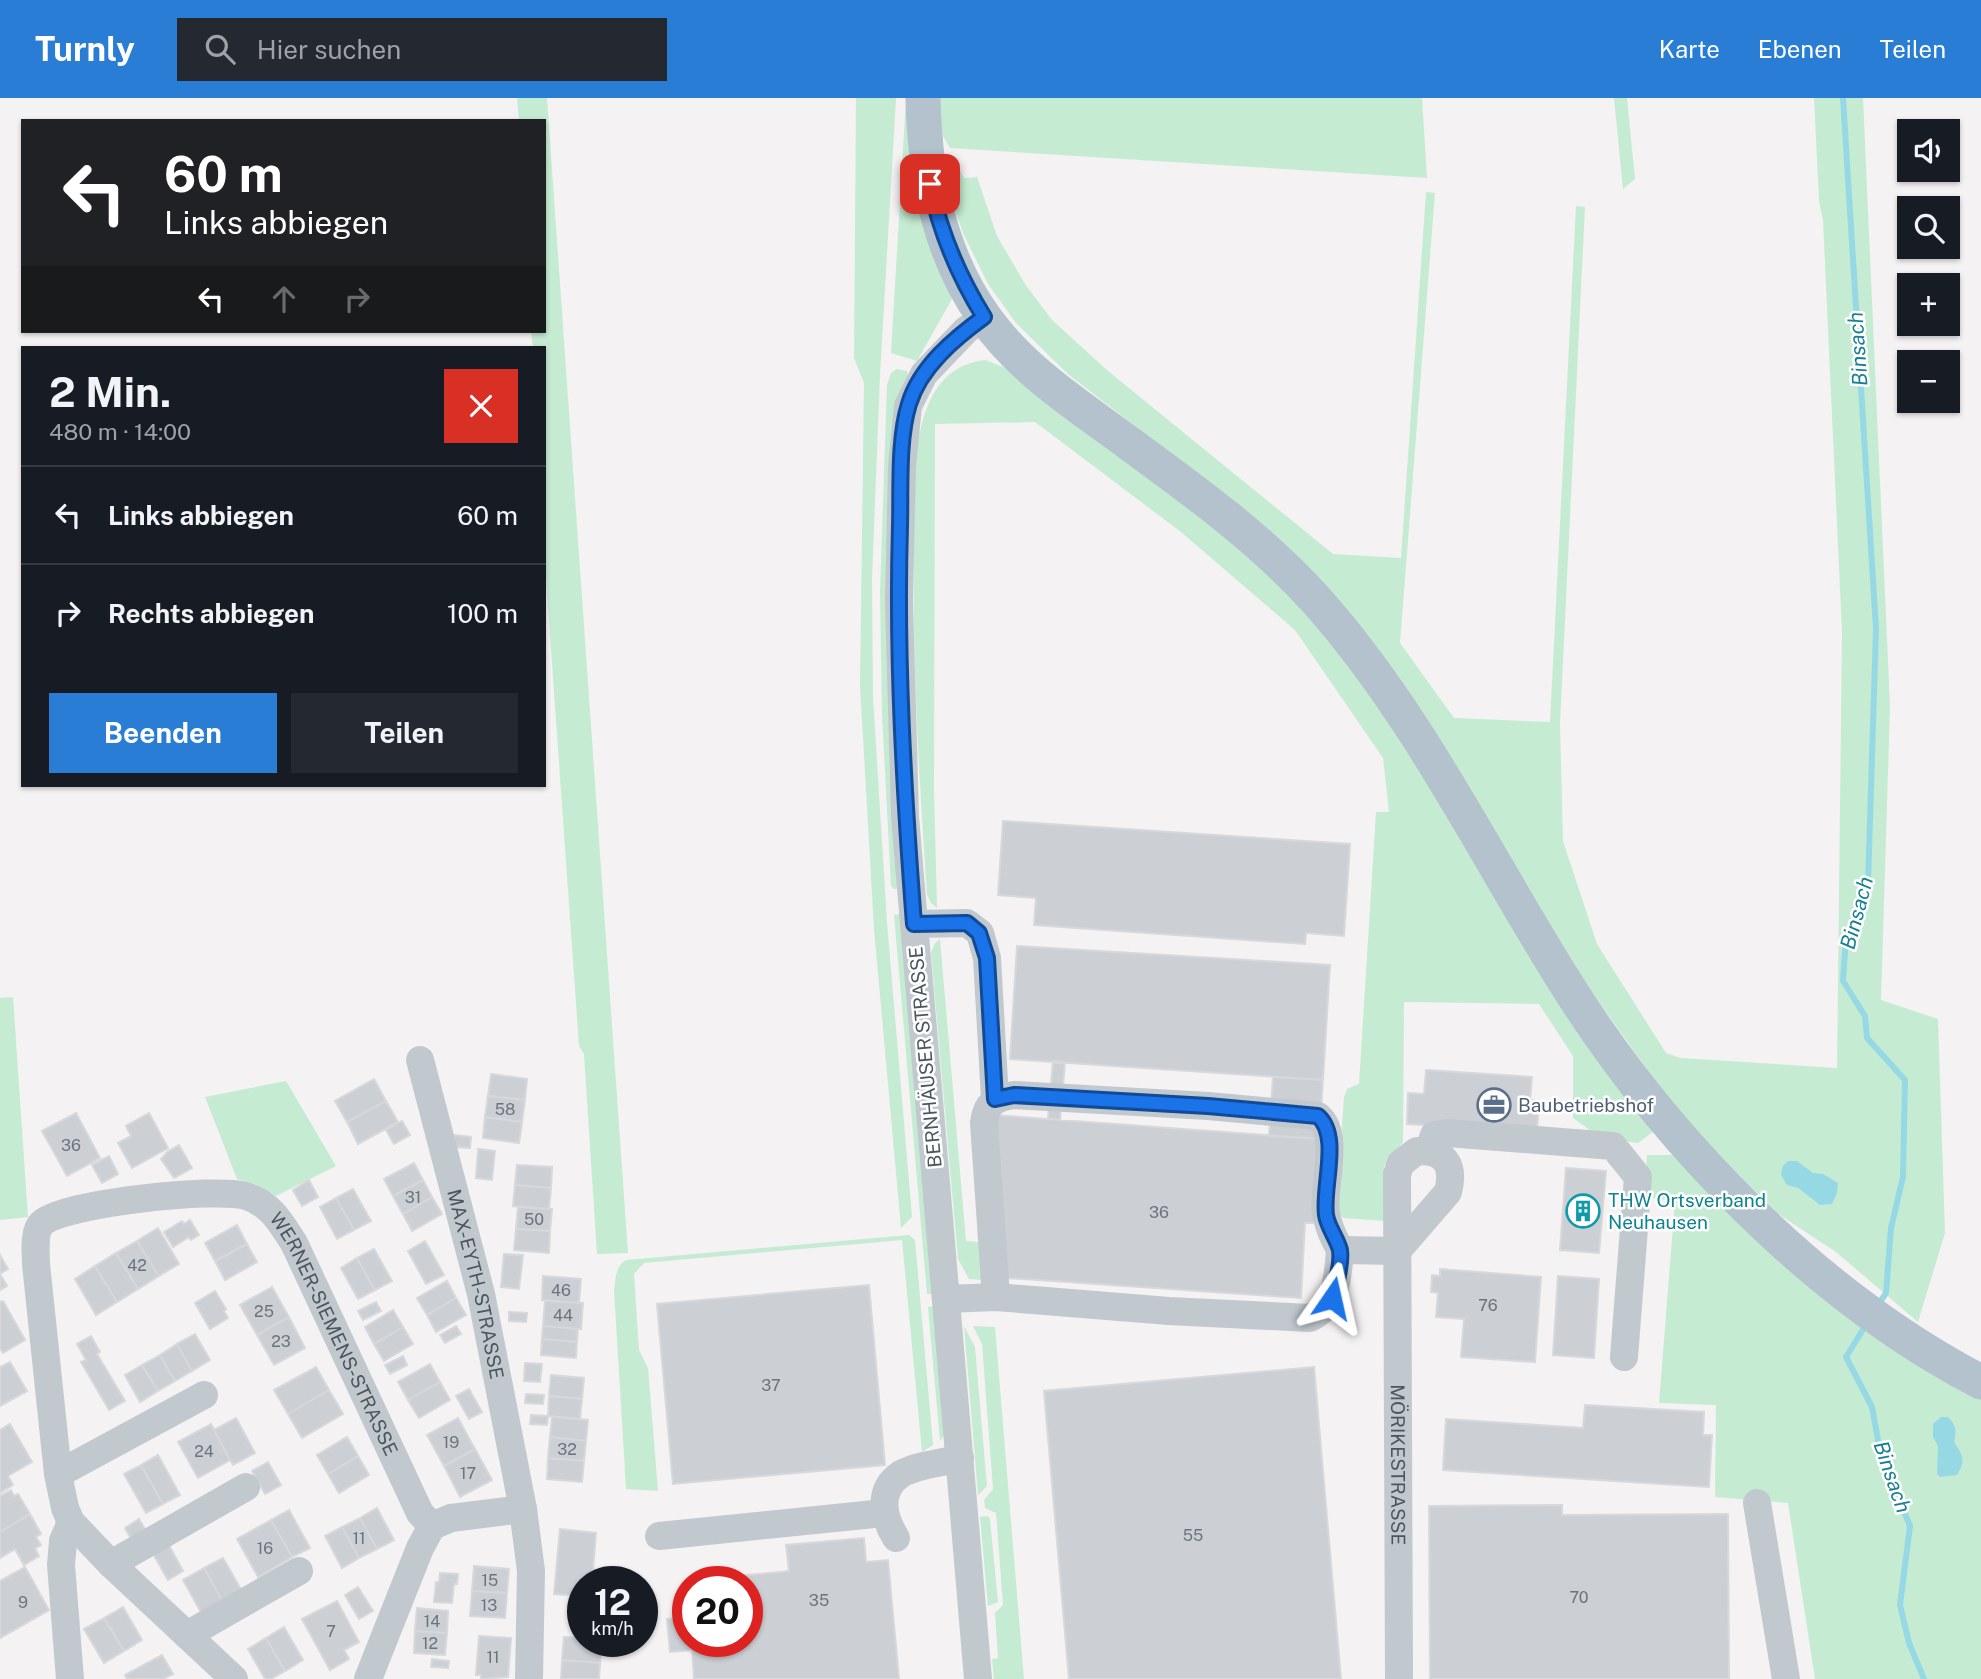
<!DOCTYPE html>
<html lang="de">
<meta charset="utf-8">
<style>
:root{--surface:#171b24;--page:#242831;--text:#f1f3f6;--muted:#9ea1a6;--line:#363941;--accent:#2a7dd5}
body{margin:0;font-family:"Public Sans",sans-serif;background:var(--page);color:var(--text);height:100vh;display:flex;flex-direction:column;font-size:26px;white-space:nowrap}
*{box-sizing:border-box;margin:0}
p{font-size:23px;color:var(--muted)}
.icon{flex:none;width:38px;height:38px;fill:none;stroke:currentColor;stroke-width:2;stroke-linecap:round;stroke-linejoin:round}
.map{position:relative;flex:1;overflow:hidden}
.sheet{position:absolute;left:21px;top:248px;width:525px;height:441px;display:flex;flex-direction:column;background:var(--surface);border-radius:0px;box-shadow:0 2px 5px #0004}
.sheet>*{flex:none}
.guide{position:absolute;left:21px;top:21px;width:525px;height:214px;border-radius:0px;box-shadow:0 2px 5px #0004;background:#202124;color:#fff;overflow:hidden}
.controls{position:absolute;left:1897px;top:21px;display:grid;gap:14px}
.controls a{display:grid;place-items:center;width:63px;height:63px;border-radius:0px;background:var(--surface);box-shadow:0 2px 5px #0004;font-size:35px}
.speed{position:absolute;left:567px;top:1468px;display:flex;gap:14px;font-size:35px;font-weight:700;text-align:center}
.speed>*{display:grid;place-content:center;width:91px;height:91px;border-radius:50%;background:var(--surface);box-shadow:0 2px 5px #0004;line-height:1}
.speed small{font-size:18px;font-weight:400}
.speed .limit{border:10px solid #d22;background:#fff;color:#111}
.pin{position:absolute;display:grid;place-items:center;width:60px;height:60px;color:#fff;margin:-30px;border-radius:14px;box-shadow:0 4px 10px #0006}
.me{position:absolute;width:77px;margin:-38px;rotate:11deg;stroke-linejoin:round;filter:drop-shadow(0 0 5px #0008)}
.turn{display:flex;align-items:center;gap:24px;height:147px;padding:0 28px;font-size:32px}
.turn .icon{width:91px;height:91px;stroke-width:2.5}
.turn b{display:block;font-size:49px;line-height:60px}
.lanes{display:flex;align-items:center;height:66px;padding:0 28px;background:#0003;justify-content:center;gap:35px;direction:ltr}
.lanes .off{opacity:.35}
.round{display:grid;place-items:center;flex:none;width:74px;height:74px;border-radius:0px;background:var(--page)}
.head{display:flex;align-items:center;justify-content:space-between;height:119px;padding:0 28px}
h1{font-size:42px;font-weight:700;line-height:52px}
.primary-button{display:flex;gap:14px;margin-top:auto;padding:14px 28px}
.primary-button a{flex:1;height:80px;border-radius:0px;background:var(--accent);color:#fff;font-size:28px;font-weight:700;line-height:80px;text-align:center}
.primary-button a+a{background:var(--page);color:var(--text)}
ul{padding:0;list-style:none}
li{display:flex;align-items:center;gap:21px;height:98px;padding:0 28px;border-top:2px solid var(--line)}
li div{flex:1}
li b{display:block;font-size:26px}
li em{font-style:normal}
header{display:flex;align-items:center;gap:42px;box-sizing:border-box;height:98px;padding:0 35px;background:var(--accent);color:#fff}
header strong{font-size:33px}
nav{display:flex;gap:38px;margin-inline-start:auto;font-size:24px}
.search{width:490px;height:63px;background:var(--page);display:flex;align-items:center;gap:18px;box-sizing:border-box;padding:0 24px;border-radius:0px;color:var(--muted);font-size:26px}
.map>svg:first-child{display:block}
.green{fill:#c5ecd2}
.water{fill:#96d9e5}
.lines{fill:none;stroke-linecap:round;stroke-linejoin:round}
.stream{stroke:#96d9e5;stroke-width:6}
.building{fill:#cccfd3;stroke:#d6d8dc;stroke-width:2}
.minor{stroke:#c1c9cf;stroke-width:28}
.major{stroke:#b4c2cd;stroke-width:35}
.route-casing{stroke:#114b97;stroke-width:18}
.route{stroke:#1a73e8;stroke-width:12}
.labels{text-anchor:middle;stroke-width:5;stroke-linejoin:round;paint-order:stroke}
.number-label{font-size:16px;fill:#6b747a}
.street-label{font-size:19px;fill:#4b565d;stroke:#fff}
.service-label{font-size:19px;fill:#4e5e75;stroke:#fff;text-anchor:start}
.culture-label{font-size:19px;fill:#0d838f;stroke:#fff;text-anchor:start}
.water-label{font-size:21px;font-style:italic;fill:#188094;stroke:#fff}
</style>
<header>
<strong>Turnly</strong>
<div class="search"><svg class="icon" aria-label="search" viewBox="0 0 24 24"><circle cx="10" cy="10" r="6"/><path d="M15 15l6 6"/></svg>Hier suchen</div>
<nav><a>Karte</a><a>Ebenen</a><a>Teilen</a></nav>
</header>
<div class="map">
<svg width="1981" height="1581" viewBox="0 0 1981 1581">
<rect width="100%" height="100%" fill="#f4f2f2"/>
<path class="green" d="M517,0H547L628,1155L597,1156L584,956L579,948L547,495L544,442V250H533L531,233H544V23H519Z
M856,0H896L880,278L872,482L873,599L887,824L912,1119L901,1130L874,831L860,588L864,285L854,260Z
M906,0L952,201L917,263L891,255Z
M940,0H1422L1427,80L950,50L940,33Z
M1614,0H1627L1635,81L1623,91Z
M1814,0H1863L1890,609L1881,902L1938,921L1945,1135L1918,1224L1836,1154L1777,1115L1702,1041L1677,1013L1588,889L1398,578L1335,500L1166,352L1069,277L1016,225L988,186L963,135L947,88L945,69L949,64L956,66L964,80L977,79L997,138L1025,186L1052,222L1108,273L1333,456L1401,460L1426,94L1435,95L1400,545L1454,620L1550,624L1576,108L1585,109L1560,625L1563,743L1597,846L1666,955L1681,960L1837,970L1842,535L1823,122L1819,103Z
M985,262L1006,270L1201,409L1335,539L1658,1030L1638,1045L1601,1040L1573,1020V958L1539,906L1404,904L1403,1044L1384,1068L1385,1123L1344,1120L1338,1116L1336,1110L1344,999L1347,991L1359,986L1376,714H1389L1383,660L1295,532L1181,434L1035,324L935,326L934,691L937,810L931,805L927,796C919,679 912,563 914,446C915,402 911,345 929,305C940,280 958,265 985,262Z
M897,271L907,273L908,278L900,791H894L891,788L882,617L880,494L887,287L891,275Z
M903,816L940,1196H927L894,817Z
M940,841L966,1143L980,1144L982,1182L969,1181L958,1161L931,855L935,845Z
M13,899L28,1119L0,1122V900Z
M286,983L336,1068L276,1098L255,1086L237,1081L205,999Z
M1647,1057H1681L1981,1298V1581H1815L1788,1405L1715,1399L1716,1307L1659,1305L1675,1103L1644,1099Z
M909,1137L915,1142L933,1347L922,1354L902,1142L644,1165L634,1176L639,1252L648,1270L658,1393L626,1391L614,1192C616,1180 615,1169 626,1162Z
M941,1208L946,1335L940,1343L928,1209Z
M964,1228L975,1249L987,1388L978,1397Z
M973,1228L995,1229L1024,1581H994L992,1561L998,1560L995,1515L1003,1507L996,1415L985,1410L984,1402L993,1391L982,1246Z
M988,1418L990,1421L998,1504L988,1508L980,1419Z"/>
<path class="water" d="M1788,1063H1797L1813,1075L1823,1076L1838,1085L1837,1095L1832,1106L1820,1107L1798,1090L1787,1087L1781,1077L1783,1068Z
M1941,1319H1948C1956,1327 1957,1333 1954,1344C1963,1357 1966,1363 1957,1377L1940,1379L1937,1376L1938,1348L1933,1339V1326Z"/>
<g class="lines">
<path class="stream" d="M1843,0L1876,531L1868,786L1846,839L1843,883L1865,918L1867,940L1905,982L1903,1079L1891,1130L1886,1195L1878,1207
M1867,1225L1846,1259L1872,1309L1881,1359L1910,1428L1900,1507L1909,1545L1924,1581"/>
</g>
<path class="building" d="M1003,723L1350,746L1344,838L1306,835L1305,846L1034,827L1036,800L998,797Z
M1017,848L1330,867L1323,982L1010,961Z
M1053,963L1065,964L1060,1022L1048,1021Z
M1426,972L1532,979L1530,1002L1539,1003L1537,1034L1407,1026L1408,995L1424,996Z
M491,976L527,981L525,1002L488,998Z
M1273,979L1323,982L1319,1041L1269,1038Z
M374,981L386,1003L347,1024L335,1003Z
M488,998L525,1002L522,1024L485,1019Z
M386,1003L398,1024L358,1046L347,1024Z
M76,1015L100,1060L67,1078L42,1033Z
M149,1015L168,1050L132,1070L118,1045L131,1038L126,1028Z
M993,1017L1319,1041L1315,1125H1305L1301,1200L1007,1180Z
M485,1019L522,1024L519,1045L483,1040Z
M402,1023L410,1037L394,1046L386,1032Z
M454,1037L471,1039L470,1050L453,1049Z
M179,1047L192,1070L174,1080L161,1061L167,1054Z
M478,1051L495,1053L492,1082L476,1080Z
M109,1058L118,1076L102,1085L92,1067Z
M414,1065L423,1082L393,1098L384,1081Z
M517,1067L552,1069L551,1090L515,1087Z
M1566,1070L1606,1073L1599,1155L1560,1152Z
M309,1082L318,1099L302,1108L293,1092Z
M423,1082L432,1099L403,1116L393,1098Z
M515,1087L551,1090L549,1111L513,1108Z
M353,1091L371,1123L354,1132L336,1100Z
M432,1099L442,1116L412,1133L403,1116Z
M336,1100L354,1132L337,1141L320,1109Z
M518,1109L552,1111L550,1133L516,1131Z
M190,1122L199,1137L191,1142L189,1139L173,1149L164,1134L182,1123L184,1126Z
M237,1127L247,1146L215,1163L205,1145Z
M158,1130L179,1166L159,1178L137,1143Z
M516,1131L550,1133L549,1155L514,1152Z
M137,1143L159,1178L138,1191L116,1155Z
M425,1143L444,1177L426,1186L408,1153Z
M247,1146L257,1164L225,1182L215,1163Z
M374,1151L392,1183L375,1192L357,1160Z
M116,1155L138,1191L117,1204L95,1168Z
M504,1156L523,1157L519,1191L501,1189Z
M0,1157L8,1171L0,1176L7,1188L0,1192Z
M357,1160L375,1192L358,1201L341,1170Z
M95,1168L117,1204L96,1217L75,1181Z
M1440,1171L1541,1179L1535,1264L1461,1259L1464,1221L1436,1219L1438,1195L1431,1194L1432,1177L1440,1178Z
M543,1178L581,1181L579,1205L542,1202Z
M1558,1178L1599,1181L1594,1260L1553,1257Z
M447,1183L456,1200L427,1217L417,1200Z
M869,1187L885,1367L673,1386L657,1206Z
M272,1189L289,1219L257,1237L240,1207Z
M215,1193L226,1211L224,1213L228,1220L210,1231L195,1205Z
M456,1200L466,1217L436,1234L427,1217Z
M3,1203L25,1242L3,1255L0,1250V1204Z
M545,1203L583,1205L581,1231L543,1228Z
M376,1204L381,1213L363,1222L358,1213Z
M393,1212L403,1229L374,1246L365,1229Z
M509,1214L527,1215L526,1224L509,1223Z
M289,1219L305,1250L274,1267L257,1237Z
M456,1228L461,1236L445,1245L440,1237Z
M543,1228L578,1231L577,1244L542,1241Z
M403,1229L413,1246L384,1263L374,1246Z
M195,1236L210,1262L192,1273L177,1246Z
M91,1238L100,1254L97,1256L125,1303L109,1312L81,1264L86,1262L77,1246Z
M542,1241L577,1244L576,1260L541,1257Z
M177,1246L192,1273L175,1283L160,1257Z
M160,1257L175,1283L158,1293L142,1267Z
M403,1258L407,1267L390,1276L385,1267Z
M10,1264L27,1293L0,1308V1269Z
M525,1265L542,1266L540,1284L524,1283Z
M430,1266L440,1284L408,1302L398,1284Z
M142,1267L158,1293L140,1304L125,1277Z
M316,1269L329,1292L288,1316L274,1292Z
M1314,1269L1341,1581H1069L1044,1293Z
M551,1277L584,1280L582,1301L549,1298Z
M440,1284L450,1302L419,1320L408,1302Z
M469,1291L482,1314L469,1321L456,1298Z
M329,1292L343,1316L302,1340L288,1316Z
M526,1296L544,1297L543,1306L525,1305Z
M549,1298L582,1301L580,1321L548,1318Z
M1585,1307L1704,1314L1703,1337H1712L1709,1389L1443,1372L1446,1321L1583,1330Z
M531,1317L548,1318L547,1327L530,1326Z
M552,1319L588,1322L586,1343L550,1339Z
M236,1320L255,1355L233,1367L214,1332Z
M458,1320L475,1351L444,1368L427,1337Z
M10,1326L32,1364L8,1378L13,1387L0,1395V1332Z
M211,1326L230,1362L198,1380L178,1344Z
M347,1339L358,1358L328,1376L317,1357Z
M550,1339L586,1343L584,1363L548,1360Z
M475,1351L492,1382L460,1399L444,1368Z
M158,1357L180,1397L163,1406L141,1367Z
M358,1358L369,1377L339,1395L328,1376Z
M548,1360L584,1363L582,1384L547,1381Z
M268,1364L281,1387L265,1396L252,1373Z
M141,1367L163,1406L146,1415L124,1376Z
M11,1392L14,1398L18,1396L30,1416L0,1434V1398Z
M1562,1407V1417L1728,1416L1729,1581H1430L1429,1408Z
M377,1410L394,1442L377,1451L360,1420Z
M289,1412L310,1450L292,1459L271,1422Z
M30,1416L41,1436L36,1439L41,1447L35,1450L39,1458L24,1467L15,1451L0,1460V1434Z
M360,1420L377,1451L359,1460L342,1429Z
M139,1421L149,1438L134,1446L125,1430Z
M271,1422L292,1459L258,1479L237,1441Z
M342,1429L359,1460L342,1470L325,1438Z
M560,1431L596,1435L592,1484H583V1498L554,1496Z
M165,1440L183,1473L168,1482L149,1449Z
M864,1440L866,1464L888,1462L899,1581H694L692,1552L670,1554L667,1521L688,1519V1544H747V1484H739L738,1478L789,1473L786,1447Z
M223,1460L243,1495L224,1506L204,1470Z
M474,1468L509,1471L507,1495L472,1493Z
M25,1469L49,1512L0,1540V1483Z
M204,1470L224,1506L203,1518L183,1482Z
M440,1475L458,1476L457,1486H454L452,1505L434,1504L436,1484H439Z
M358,1489L373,1513L359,1521L345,1497Z
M472,1493L507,1495L505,1520L470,1518Z
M337,1503L359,1544L344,1552L349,1561L330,1572L302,1521Z
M123,1509L142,1542L124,1553L104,1520Z
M417,1510L448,1513L447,1535L415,1533Z
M104,1520L124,1553L104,1565L84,1531Z
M284,1529L303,1562L285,1573L266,1540Z
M415,1533L447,1535L445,1557L414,1555Z
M479,1538L511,1540L508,1579L481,1581V1577H476Z
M564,1539L583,1540V1544H602L600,1565L562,1562Z
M266,1540L285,1573L271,1581H265L248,1551Z
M162,1557L173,1576L163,1581H127L125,1577Z
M432,1561L449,1563L448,1570L431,1569Z
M562,1562L600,1565L599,1581H561Z"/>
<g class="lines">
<g class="minor">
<path d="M914,826L967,825L980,835L987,860L995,1001"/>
<path id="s1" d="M420,962L481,1196L523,1411L531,1473L529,1581"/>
<path d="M1429,1052L1434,1037L1447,1035L1613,1048L1638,1079L1624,1259"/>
<path id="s2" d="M1397,1153L1448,1094C1455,1067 1445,1052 1417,1053L1401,1065L1397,1076L1399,1581"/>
<path d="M996,1199L984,1025C986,1005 995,1000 1014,997L1208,1008L1318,1018C1341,1037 1322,1088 1326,1115C1328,1129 1334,1140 1340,1152"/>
<path d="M946,1201L996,1199L1169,1213L1310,1220C1337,1207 1338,1179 1340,1152L1397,1153"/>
<path d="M58,1376L204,1297"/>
<path d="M1757,1405L1786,1581"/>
<path d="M432,1428L451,1420L523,1411"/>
<path d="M659,1438L884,1415"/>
<path d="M896,1440C883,1419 877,1392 901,1376C917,1367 942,1365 960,1360"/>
<path d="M111,1466L246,1389"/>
<path d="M187,1537L299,1473"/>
<path d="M70,1581L61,1467L63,1443L71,1424"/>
<path id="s3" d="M234,1581L111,1466L71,1424L65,1410L58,1376L36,1166C36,1154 33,1134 42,1125C64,1105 217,1089 246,1098C271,1106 281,1125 294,1145L420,1415L432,1428"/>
<path d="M368,1581L420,1450L432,1428"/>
<path d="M978,1581L905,719L899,502L902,369L908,308L924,276L966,232L984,219"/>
</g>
<path class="major" d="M923,0C925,78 938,155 985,220C1022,272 1076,306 1126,343C1193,392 1261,441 1317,503C1418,617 1484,755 1565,884C1663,1041 1815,1198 1981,1284"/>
</g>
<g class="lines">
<defs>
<path id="route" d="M930,86C940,134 958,177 984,219C955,240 920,269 909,306C898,341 901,390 900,428C896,561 904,693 914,826L967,825L979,835L987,860L995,1001L1014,997L1208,1008L1318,1018C1341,1038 1322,1089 1326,1117C1328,1130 1337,1140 1340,1152C1342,1166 1336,1187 1332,1200"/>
</defs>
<use href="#route" class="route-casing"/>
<use href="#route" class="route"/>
</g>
<defs>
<symbol id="office-ring" viewBox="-11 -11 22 22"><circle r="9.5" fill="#fff" stroke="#5c6f8a" stroke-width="1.5"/><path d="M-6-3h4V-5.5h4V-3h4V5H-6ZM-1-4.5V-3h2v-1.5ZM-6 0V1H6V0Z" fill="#5c6f8a"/></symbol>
<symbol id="building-ring" viewBox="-11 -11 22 22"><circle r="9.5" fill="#fff" stroke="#0f9aa8" stroke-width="1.5"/><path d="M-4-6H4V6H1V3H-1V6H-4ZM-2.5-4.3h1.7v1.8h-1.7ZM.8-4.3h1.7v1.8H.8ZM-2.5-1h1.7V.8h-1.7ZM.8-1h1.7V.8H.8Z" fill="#0f9aa8"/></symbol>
</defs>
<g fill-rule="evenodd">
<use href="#office-ring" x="1475" y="988" width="38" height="38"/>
<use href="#building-ring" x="1564" y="1094" width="38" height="38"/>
</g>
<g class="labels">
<g class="number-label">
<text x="505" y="1017">58</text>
<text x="71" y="1053">36</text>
<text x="413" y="1105">31</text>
<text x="1159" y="1120">36</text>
<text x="534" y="1127">50</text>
<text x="137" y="1173">42</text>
<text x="561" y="1198">46</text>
<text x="1488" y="1213">76</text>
<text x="264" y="1219">25</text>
<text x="563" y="1223">44</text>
<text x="281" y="1249">23</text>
<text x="771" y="1293">37</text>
<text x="451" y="1350">19</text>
<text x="567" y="1357">32</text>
<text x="204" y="1359">24</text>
<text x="468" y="1381">17</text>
<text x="1193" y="1443">55</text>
<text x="359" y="1446">11</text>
<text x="265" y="1456">16</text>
<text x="490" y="1488">15</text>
<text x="1579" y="1505">70</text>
<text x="819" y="1508">35</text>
<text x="23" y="1510">9</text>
<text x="489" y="1513">13</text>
<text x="432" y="1529">14</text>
<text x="331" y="1539">7</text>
<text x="430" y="1551">12</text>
<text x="493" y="1565">11</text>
</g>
<g class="street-label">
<text transform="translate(925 959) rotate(-95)" y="7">BERNHÄUSER STRASSE</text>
<text dy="7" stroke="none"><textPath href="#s1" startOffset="231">MAX-EYTH-STRASSE</textPath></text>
<text dy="7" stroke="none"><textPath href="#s3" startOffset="906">WERNER-SIEMENS-STRASSE</textPath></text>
<text dy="7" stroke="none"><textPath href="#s2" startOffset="464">MÖRIKESTRASSE</textPath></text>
</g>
<g class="service-label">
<text x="1518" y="1014">Baubetriebshof</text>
</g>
<g class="culture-label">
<text x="1608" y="1109">THW Ortsverband<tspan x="1608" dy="22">Neuhausen</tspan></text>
</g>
<g class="water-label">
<text transform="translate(1858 251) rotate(-94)" y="7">Binsach</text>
<text transform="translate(1857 815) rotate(-75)" y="7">Binsach</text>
<text transform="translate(1892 1379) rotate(71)" y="7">Binsach</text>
</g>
</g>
</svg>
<div class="controls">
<a><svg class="icon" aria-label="sound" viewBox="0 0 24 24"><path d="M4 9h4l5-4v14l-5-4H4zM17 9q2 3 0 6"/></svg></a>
<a><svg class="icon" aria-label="search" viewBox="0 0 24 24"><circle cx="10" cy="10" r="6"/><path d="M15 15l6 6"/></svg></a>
<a>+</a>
<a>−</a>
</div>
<div class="speed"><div>12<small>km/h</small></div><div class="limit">20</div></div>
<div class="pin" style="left:930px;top:86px;background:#d93025"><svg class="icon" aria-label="arrive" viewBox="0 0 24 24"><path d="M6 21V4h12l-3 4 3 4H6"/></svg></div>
<svg class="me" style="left:1332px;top:1200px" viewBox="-20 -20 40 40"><path d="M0-17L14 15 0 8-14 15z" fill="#1a73e8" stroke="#fff" stroke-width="4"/></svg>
<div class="guide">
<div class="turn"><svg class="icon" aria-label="left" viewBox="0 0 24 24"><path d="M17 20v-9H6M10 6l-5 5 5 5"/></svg><div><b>60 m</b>Links abbiegen</div></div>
<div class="lanes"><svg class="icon" aria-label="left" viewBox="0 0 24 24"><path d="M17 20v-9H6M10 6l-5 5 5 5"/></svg><svg class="icon off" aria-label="ahead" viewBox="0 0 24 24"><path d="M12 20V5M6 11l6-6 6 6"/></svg><svg class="icon off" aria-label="right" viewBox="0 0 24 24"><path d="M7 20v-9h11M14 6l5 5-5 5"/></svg></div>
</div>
<section class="sheet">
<div class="head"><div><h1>2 Min.</h1><p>480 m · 14:00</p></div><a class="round" style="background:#d93025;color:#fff"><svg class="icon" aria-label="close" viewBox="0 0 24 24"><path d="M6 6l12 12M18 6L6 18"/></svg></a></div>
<ul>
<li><svg class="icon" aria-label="left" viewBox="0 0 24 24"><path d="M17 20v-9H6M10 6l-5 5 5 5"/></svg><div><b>Links abbiegen</b></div><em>60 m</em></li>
<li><svg class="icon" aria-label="right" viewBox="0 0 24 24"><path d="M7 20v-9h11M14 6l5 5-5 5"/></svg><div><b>Rechts abbiegen</b></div><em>100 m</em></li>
</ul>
<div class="primary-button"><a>Beenden</a><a>Teilen</a></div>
</section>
</div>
